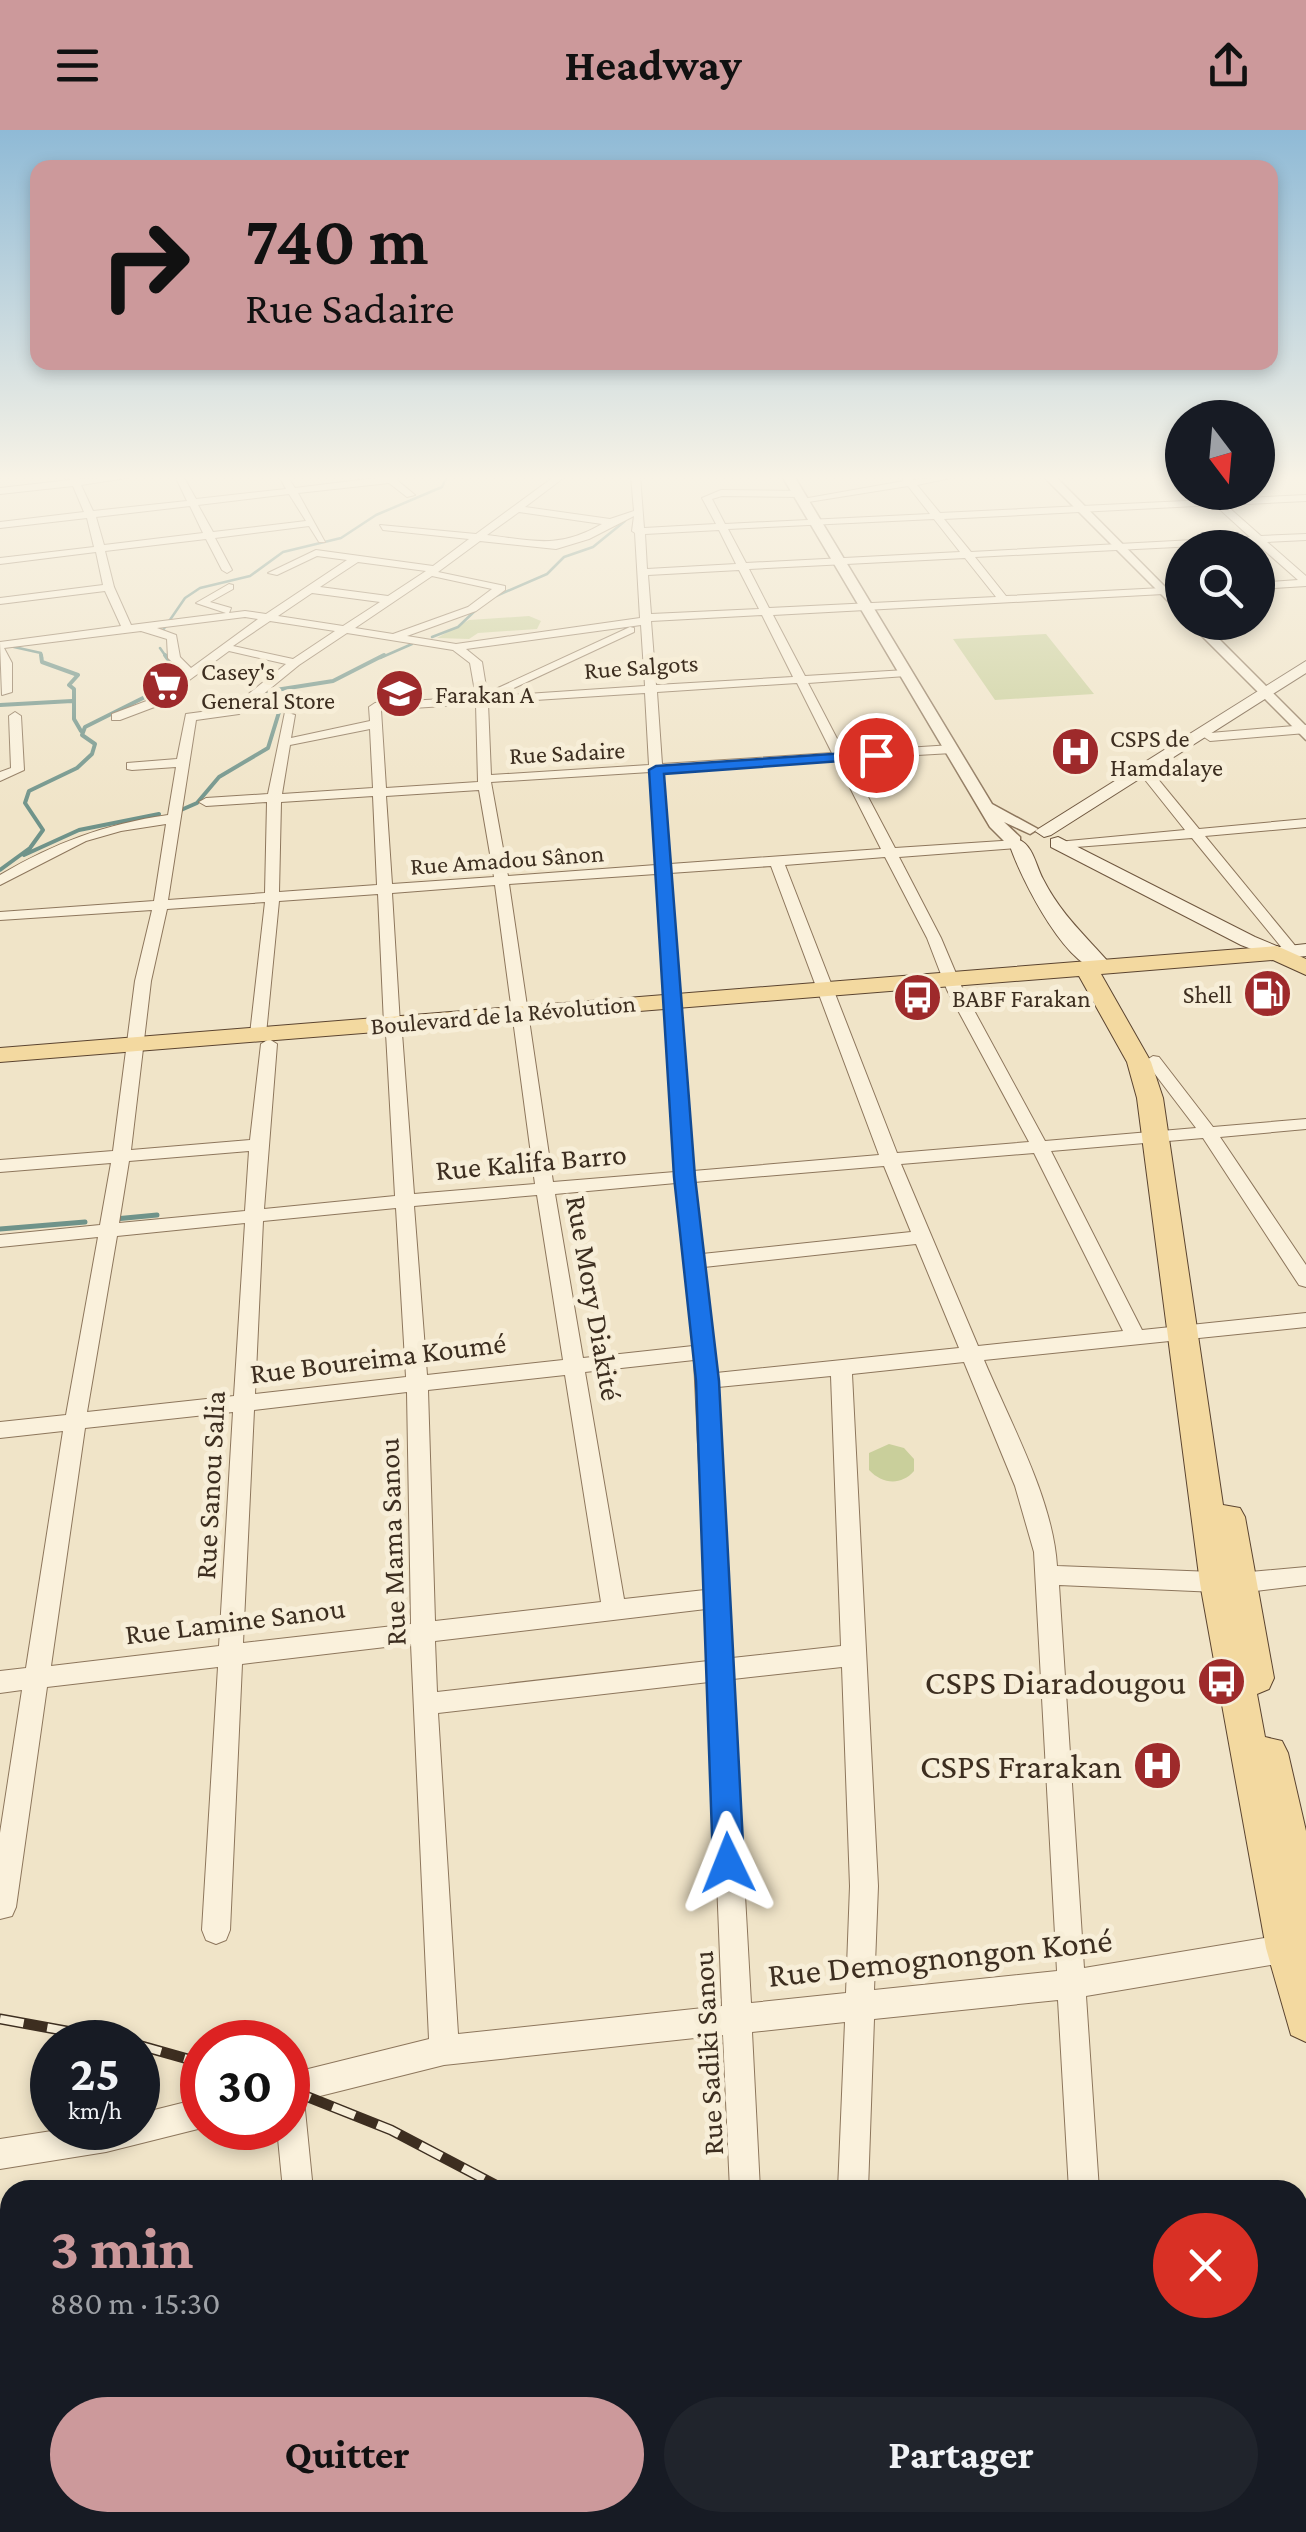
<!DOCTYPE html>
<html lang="fr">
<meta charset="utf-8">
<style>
:root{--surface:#171b24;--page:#20242c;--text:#f1f3f6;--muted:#9ea1a6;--accent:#cc999b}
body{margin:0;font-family:"Crimson Pro",serif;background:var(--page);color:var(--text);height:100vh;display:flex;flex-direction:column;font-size:38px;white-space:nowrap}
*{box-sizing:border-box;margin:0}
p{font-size:32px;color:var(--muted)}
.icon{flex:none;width:55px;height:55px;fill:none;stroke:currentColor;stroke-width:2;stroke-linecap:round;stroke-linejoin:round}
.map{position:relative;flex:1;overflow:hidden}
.panel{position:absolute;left:0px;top:2050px;width:1308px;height:352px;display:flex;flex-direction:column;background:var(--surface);border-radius:30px 30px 0 0;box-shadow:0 5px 15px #0003}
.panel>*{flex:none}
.hud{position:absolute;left:30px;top:30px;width:1248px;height:210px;border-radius:20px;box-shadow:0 5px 15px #0003;background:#cc999b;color:#111;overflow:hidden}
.needle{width:65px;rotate:164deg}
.tools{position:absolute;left:1165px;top:270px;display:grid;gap:20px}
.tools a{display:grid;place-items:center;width:110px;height:110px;border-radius:50%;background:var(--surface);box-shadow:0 5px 15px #0003;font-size:50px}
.speed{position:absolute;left:30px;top:1890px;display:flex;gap:20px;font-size:50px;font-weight:700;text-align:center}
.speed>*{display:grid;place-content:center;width:130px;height:130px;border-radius:50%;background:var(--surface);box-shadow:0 5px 15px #0003;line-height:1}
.speed small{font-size:25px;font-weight:400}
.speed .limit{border:15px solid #d22;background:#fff;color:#111}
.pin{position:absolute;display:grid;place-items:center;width:85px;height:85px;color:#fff;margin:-42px;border:5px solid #fff;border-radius:50%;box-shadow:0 2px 10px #0007}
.me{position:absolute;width:110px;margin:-55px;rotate:358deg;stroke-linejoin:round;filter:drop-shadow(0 0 8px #0008)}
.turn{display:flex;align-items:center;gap:35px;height:210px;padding:0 50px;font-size:45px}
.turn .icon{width:130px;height:130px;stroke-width:2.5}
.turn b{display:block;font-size:70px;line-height:85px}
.round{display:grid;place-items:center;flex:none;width:105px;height:105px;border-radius:52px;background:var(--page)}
.summary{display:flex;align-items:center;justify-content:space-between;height:170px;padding:0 50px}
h1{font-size:60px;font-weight:700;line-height:75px;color:var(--accent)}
.button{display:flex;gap:20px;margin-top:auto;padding:20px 50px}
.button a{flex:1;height:115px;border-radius:60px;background:var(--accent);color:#111;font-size:40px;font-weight:700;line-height:115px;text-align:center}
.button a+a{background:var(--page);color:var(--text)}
header{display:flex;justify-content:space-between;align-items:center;height:130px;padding:0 50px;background:var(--accent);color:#111;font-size:45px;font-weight:700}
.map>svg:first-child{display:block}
.green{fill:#c9cf9b}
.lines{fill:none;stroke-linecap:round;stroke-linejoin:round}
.stream-far2{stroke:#6f938a;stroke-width:2.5}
.stream-far1{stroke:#6f938a;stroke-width:4}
.stream{stroke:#6f938a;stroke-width:5}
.minor-casing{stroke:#8d765c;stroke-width:2}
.tertiary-casing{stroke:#8d765c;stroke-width:3}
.secondary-casing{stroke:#6f573f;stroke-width:2}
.primary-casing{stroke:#5b4430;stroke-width:2}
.minor{fill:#faf1dc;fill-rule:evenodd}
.tertiary{fill:#faf1dc;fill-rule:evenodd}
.secondary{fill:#faf1dc;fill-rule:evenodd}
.primary{fill:#f3d9a0;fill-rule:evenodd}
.rail-casing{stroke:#3d2e20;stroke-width:11}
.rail{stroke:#f7eed8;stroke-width:8;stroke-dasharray:24;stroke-linecap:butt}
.route{fill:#1a73e8;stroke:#114b97;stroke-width:2.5}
.labels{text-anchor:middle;stroke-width:10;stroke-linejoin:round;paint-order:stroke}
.far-street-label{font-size:25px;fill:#3d2e20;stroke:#f7eed8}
.far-poi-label{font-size:25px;fill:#3d2e20;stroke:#f7eed8;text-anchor:start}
.street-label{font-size:30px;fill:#3d2e20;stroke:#f7eed8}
.near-poi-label{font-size:35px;fill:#3d2e20;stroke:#f7eed8;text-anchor:end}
.near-street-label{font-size:35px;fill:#3d2e20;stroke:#f7eed8}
</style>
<header><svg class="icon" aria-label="menu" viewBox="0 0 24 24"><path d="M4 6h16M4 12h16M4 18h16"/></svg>Headway<svg class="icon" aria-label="share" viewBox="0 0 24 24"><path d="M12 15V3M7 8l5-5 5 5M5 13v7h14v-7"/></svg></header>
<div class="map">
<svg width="1306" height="2402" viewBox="0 0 1306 2402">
<rect width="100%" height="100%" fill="#f0e4c8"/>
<path class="green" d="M529,486L541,491L537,499L478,503L469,509L437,508L469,490Z
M1046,504L1094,564L995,570L953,509Z
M889,1314L904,1318L914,1329V1341C901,1356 882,1354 869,1340V1323Z"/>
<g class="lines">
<path class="stream-far2" d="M496,466L547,444L564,427L593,417L625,391
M163,500L185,468L200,458L250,446L283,422L341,408L376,385L442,357L447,346
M432,507L458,497L479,477
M14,517L41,523L42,528
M160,518L167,528
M380,528L412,514"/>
<path class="stream-far1" d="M41,525L42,532L78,545L69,555L74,559V589L81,601
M0,575L72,571
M181,680L197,673L219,647L268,618L280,579L265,569L263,562L333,551L384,525
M24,725L79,700L159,684
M0,740L30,718L43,700L25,673L29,661L77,638L92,624L95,614L82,605L85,597L145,567L153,548L170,532L165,525"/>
<path class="stream" d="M115,1089L157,1085
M0,1099L85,1092"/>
<defs>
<path id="minor" d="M69,346H77L79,349L139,346L81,355L93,381L187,371L175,346H183L196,369L286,359L279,346H287L295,358L392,346L415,365L407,367L389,353L298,363L325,412H319L309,396L215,408L232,440L227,443L222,440L206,409L105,421L114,457L131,495L226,483L196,473L229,454L233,455V459L210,472L231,478L229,483L245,481L266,484L347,430L317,426L277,445L268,443L316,420L433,436L469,409L383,400L380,395L476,404L555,346H566L525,377L610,389L634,381L631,346H640L644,398L716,394L702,368L721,360L798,361L803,364L798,367L722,366L712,369L725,394L930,384L908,356L802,373L797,370L904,351L901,346H910L913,350L960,346L917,355L940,383L1306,365V371L1226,375L1261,406L1306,404V410L1267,412L1306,446V456L1258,459V453L1298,450L1256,413L975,427L1006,466L1182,457V463L773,485L805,546L906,540L912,543L906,546L808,553L844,622L952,615L958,619L952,623L848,629L895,718L1017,710L1024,714L1017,718L899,727L941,808L963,860L1045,1011L1196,998L1145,931L1153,926L1159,927L1213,997L1306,989V999L1220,1007L1306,1135V1157L1299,1155L1203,1008L1051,1021L1142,1200L1306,1183V1197L984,1230C1010,1292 1053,1369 1057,1436L1239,1443L1306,1437V1455L1239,1463L1059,1455L1084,1838L1306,1801V1829L1086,1866L1099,2060H1069L1058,1870L874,1889L868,2060H838L845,1892L752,1902L760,2060H730L723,1905L444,1935L304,1970L313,2060H283L277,1998H288V1944L429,1909L411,1514L242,1534L230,1800L226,1810L216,1814L206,1810L202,1800L218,1537L47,1557L16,1777L12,1786L0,1789V1703L22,1560L0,1563V1541L26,1538L63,1301L0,1308V1292L66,1285L98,1107L0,1117V1105L100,1095L111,1033L0,1042V1030L113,1021L135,851L152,780L0,790V782L154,771L166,694L121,701L86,711L0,755V745C54,713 105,694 168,685L176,637L132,640L127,639V633L177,629L186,584L231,578L286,534L229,521L188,551L173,570L120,590H112V584L165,564L184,544L168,528L167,509L141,501L4,518L12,533V562L2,565L0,512L121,496L105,461L0,474V468L103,455L96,422L0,434V428L94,417L87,388L0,398V392L84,382L73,356L0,364V358L70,350ZM289,364L306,391L213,402L198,375ZM1215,375L1250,407L971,422L944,389ZM190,376L203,403L104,415L96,387ZM519,382L602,394C558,419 535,411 487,405ZM634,386L632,401L635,403L640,488L456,514L407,506L476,481L505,460V456L438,442L480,411L556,419L589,409ZM934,389L960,422L746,433L728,399ZM719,400L736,434L647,439L645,404ZM965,428L996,467L769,478L749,439ZM358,432L426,441L388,466L320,457ZM739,440L759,479L651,484L648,445ZM432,446L492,459L468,477L393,504L355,498ZM312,463L380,472L343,496L278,486ZM762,485L793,547L656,555L651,491ZM245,487L258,489L191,538L180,527L176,505L157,498ZM270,491L335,501L293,529L233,516ZM641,495L645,556L497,566L634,502V498L630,497L487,563L482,532L466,519ZM347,503L453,520L470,533L476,567L375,573L369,577L370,591L291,608L295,585L285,582L268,664L206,668L199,672L206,676L267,672L265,763L168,770L196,590L239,584L299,535ZM797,553L832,623L662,634L657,562ZM645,563L649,635L491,645L488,573ZM476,574L478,652L386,658L381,580ZM370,599L373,658L282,664L290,615ZM836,630L881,719L670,734L663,641ZM650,642L656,735L508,746L491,652ZM479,660L494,747L392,754L386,666ZM373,666L377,755L279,762L281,672ZM885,727L927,808L947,860L1029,1012L897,1023L785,735ZM771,736L879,1025L693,1041L670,743ZM656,744L675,1042L553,1052L509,754ZM495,755L535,1054L414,1064L402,903L394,898L400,894L392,763ZM378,764L384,894L392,899L386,903L395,1066L264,1079L277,914L269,909L261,914L250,1010L131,1020L151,851L167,779L265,772L250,904L258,909L266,904L279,771ZM249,1021L245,1081L119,1093L129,1031ZM1034,1023L1123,1201L978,1216L901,1034ZM884,1036L911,1102L702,1124L694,1052ZM676,1053L693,1216L583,1228L555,1064ZM537,1065L563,1230L427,1245L414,1076ZM396,1078L406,1247L255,1264L263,1091ZM245,1093L234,1266L87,1282L117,1106ZM916,1114L959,1218L716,1243L704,1137ZM694,1230L705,1460L624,1469L585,1242ZM964,1232L1015,1356L1034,1422L1057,1841L874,1860L878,1756L852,1244ZM565,1245L601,1472L435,1491L428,1260ZM831,1246L841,1516L732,1528L718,1257ZM407,1262L411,1494L243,1513L254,1280ZM233,1282L219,1516L51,1536L85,1298ZM706,1479L708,1531L437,1562L435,1511ZM842,1537L850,1756L846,1863L751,1873L733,1549ZM709,1552L722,1876L458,1904L438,1583Z
M15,582L21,586L24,640L0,651V642L11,638L9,586Z
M1306,595V603L1210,611L1204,607L1210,603Z
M1148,642L1153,643L1199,699L1306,689V697L1205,706L1297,818V824H1287L1192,708L1063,718V712L1068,711L1185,700L1142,646Z
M202,1968V1998L106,2022L0,2039V2009L71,1998H138V1984Z
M1298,2318H1306V2352H1298Z
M273,2392H309L308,2402H272Z
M675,2392H715L719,2402H679Z"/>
<path id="tertiary" d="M782,346H794L992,674L1038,699L1030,704L1004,692L1020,707V715H1008L990,697Z
M1043,346H1055L1182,474V485Z
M1188,492H1202L1306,596V610Z"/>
<path id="secondary" d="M1306,531V543L1051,705L1044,707L1035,701Z
M1058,707L1255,807L1279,817L1306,814V826L1277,829L1241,815L1051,717V709Z
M1019,710C1033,715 1036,736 1043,749C1062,786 1086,806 1112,836L1108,840C1070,849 1020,746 1010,716Z"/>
<path id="primary" d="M1277,816L1306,829V845L1273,830L1101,844L1151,932L1163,968L1223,1375L1240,1378L1245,1387L1274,1548L1269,1559L1257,1564L1265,1607L1282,1611L1288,1623L1306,1701V1912L1291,1905L1266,1818L1200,1453L1137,968L1127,932L1079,846L0,932V918Z"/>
</defs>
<use href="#minor" class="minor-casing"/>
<use href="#tertiary" class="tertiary-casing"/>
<use href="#secondary" class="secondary-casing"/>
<use href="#primary" class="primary-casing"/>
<use href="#minor" class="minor"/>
<use href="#tertiary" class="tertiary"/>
<use href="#secondary" class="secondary"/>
<use href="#primary" class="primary"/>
<defs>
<path id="rail" d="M0,1889L127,1912
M138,1915L202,1933
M288,1959L391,2000L505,2060
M935,2392L944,2402"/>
</defs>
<use href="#rail" class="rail-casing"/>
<use href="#rail" class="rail"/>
</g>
<linearGradient id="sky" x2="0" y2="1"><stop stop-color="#8fbad6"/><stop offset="0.51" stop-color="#f8f3e6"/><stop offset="1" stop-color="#f8f3e6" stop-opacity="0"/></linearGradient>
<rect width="1306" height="682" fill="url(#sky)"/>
<path class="route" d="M876,621L884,625L882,628L664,644L695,1047L719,1251L744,1733L739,1743L728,1748L718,1743L713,1733L696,1251L674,1047L649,640L656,636Z"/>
<defs>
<symbol id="supermarket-disc" viewBox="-11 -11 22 22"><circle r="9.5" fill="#9e2a2b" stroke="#f7eed8"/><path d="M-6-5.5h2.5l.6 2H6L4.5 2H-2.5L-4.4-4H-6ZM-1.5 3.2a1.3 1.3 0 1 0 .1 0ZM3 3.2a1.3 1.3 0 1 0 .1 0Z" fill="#fff"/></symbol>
<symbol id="school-disc" viewBox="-11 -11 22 22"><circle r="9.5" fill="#9e2a2b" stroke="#f7eed8"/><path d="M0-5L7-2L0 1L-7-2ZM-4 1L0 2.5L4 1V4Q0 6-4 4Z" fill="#fff"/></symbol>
<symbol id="hospital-disc" viewBox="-11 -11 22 22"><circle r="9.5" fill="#9e2a2b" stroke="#f7eed8"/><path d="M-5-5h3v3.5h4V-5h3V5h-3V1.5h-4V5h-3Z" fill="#fff"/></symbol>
<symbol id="fuel-disc" viewBox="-11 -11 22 22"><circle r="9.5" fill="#9e2a2b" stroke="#f7eed8"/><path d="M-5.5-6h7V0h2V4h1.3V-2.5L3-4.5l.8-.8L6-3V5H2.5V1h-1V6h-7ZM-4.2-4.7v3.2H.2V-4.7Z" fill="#fff"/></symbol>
<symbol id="bus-disc" viewBox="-11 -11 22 22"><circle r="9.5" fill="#9e2a2b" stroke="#f7eed8"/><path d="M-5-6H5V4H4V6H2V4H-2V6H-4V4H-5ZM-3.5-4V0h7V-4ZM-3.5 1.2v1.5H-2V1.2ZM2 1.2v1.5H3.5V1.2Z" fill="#fff"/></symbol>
</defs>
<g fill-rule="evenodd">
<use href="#supermarket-disc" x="138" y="528" width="55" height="55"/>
<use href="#school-disc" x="372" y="536" width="55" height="55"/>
<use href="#hospital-disc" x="1048" y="594" width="55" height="55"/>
<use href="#fuel-disc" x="1240" y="836" width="55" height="55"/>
<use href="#bus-disc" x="890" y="840" width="55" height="55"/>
<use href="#bus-disc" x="1194" y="1524" width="55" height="55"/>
<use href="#hospital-disc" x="1130" y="1608" width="55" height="55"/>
</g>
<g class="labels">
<g class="far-street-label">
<text transform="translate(641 536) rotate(-4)" y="9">Rue Salgots</text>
<text transform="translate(567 622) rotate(-3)" y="9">Rue Sadaire</text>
<text transform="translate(507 729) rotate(-4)" y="9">Rue Amadou Sânon</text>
<text transform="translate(503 884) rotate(-5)" y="9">Boulevard de la Révolution</text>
</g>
<g class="far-poi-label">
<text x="201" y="550">Casey's<tspan x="201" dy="29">General Store</tspan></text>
<text x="435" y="573">Farakan A</text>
<text x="1110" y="617">CSPS de<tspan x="1110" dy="29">Hamdalaye</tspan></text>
<text x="1232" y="873" text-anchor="end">Shell</text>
<text x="952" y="877">BABF Farakan</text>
</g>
<g class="street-label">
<text transform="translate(531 1032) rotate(-5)" y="10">Rue Kalifa Barro</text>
<text transform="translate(594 1168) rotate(80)" y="10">Rue Mory Diakité</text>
<text transform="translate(378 1228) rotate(-7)" y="10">Rue Boureima Koumé</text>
<text transform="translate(210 1355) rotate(-87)" y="10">Rue Sanou Salia</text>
<text transform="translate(392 1412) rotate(-92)" y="10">Rue Mama Sanou</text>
<text transform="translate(235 1491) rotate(-7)" y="10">Rue Lamine Sanou</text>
<text transform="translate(708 1923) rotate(-93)" y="10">Rue Sadiki Sanou</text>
</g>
<g class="near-poi-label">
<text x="1186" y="1564">CSPS Diaradougou</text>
<text x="1122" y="1648">CSPS Frarakan</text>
</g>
<g class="near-street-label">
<text transform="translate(940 1827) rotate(-6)" y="12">Rue Demognongon Koné</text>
</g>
</g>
</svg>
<div class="tools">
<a><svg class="needle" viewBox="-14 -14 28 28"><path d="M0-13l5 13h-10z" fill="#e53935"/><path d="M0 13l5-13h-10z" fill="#9ea1a6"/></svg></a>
<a><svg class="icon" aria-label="search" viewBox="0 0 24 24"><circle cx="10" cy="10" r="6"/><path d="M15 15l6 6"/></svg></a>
</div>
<div class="speed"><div>25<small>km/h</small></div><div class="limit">30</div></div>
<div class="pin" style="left:876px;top:625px;background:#d93025"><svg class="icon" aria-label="arrive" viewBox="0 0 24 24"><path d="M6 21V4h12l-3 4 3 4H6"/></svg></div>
<svg class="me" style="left:728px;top:1733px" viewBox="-20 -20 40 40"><path d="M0-17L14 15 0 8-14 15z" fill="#1a73e8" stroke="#fff" stroke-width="4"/></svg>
<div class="hud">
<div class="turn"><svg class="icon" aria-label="right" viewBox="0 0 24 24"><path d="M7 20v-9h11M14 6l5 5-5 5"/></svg><div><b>740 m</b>Rue Sadaire</div></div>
</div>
<section class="panel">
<div class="summary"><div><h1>3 min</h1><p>880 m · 15:30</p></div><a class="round" style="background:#d93025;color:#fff"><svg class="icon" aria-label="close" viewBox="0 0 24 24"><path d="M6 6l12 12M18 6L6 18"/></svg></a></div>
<div class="button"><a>Quitter</a><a>Partager</a></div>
</section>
</div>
